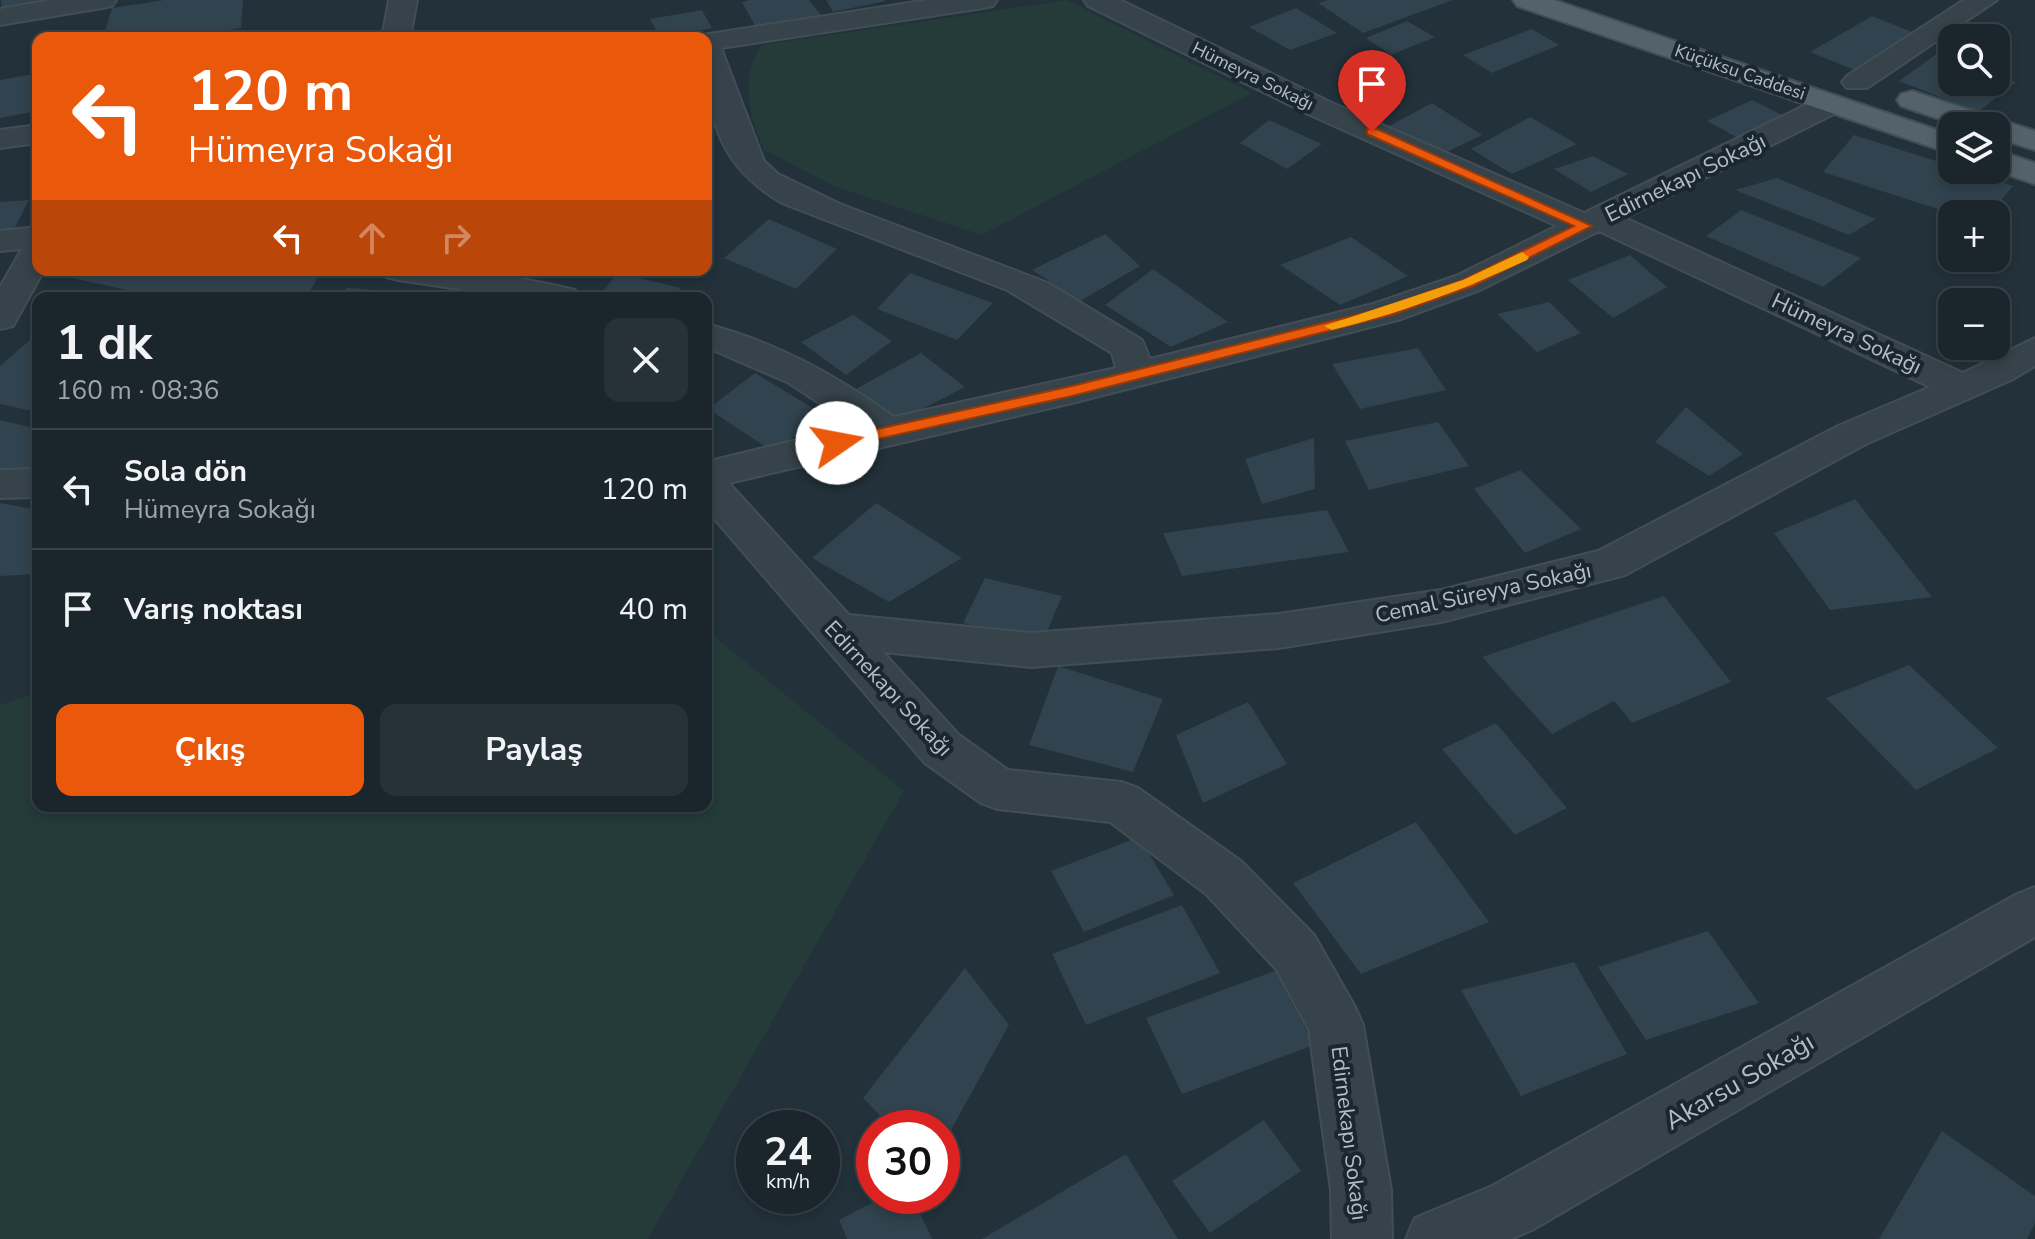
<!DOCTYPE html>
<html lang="tr">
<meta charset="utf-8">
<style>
:root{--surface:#1a252c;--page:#273138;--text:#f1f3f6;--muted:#9fa5a9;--line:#384248;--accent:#ea580c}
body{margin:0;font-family:"Nunito Sans",sans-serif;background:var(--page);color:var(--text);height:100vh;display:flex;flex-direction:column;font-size:30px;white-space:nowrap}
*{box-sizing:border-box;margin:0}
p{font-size:26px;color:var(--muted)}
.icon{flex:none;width:44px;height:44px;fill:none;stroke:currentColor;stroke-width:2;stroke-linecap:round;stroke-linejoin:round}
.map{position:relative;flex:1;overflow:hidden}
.sheet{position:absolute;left:32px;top:292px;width:680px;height:520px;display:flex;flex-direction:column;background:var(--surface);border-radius:16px;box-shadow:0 4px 12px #0003,0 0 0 2px var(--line)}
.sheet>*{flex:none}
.hud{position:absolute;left:32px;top:32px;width:680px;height:244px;border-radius:16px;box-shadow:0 4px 12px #0003,0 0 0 2px var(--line);background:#ea580c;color:#fff;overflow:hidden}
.controls{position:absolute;left:1938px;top:24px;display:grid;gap:16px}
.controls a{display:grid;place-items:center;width:72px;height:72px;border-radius:16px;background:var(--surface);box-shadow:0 4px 12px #0003,0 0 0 2px var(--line);font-size:40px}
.speed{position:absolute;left:736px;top:1110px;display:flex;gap:16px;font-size:40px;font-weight:700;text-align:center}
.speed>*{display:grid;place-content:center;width:104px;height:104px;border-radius:50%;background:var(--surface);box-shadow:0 4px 12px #0003,0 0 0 2px var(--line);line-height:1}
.speed small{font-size:20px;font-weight:400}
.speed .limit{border:12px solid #d22;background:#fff;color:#111}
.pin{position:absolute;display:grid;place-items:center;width:68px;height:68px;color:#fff;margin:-82px -34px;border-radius:50% 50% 50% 0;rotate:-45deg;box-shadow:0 0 8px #0007}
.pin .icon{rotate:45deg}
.me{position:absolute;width:88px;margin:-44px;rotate:78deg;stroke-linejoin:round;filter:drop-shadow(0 0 6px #0008)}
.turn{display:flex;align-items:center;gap:28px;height:168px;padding:0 24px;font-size:36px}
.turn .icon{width:104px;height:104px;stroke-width:2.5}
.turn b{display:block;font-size:56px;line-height:68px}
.lanes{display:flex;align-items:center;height:76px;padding:0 24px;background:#0003;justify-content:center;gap:40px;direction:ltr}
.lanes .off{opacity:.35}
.round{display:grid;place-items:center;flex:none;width:84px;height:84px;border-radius:16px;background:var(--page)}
.head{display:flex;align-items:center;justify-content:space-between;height:136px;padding:0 24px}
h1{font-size:48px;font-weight:700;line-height:60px}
.action{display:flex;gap:16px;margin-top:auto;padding:16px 24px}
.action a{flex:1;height:92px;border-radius:16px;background:var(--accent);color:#fff;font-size:32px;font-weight:700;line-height:92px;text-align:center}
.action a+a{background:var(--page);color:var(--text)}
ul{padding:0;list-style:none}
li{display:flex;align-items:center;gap:24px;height:120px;padding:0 24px;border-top:2px solid var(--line)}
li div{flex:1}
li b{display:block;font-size:30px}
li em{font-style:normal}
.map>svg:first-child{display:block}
.green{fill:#243b39}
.building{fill:#31434e}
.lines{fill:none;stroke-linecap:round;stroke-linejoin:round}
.street-casing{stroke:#424e56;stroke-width:4}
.primary-casing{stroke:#424e56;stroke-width:4}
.street{fill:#36434a;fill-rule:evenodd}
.primary{fill:#54626b;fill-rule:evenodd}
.route{fill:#ea580c;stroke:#983908;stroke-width:2}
.slow{fill:#f59e0b}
.labels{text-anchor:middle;stroke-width:8;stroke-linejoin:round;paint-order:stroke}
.far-street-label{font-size:18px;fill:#b1bec6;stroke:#1b272f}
.street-label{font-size:22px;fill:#b1bec6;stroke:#1b272f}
.near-street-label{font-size:26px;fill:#b1bec6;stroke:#1b272f}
</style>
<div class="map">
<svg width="2035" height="1239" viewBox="0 0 2035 1239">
<rect width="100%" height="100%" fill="#22313a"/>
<path class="green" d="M1067,0L1252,93L982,235L834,186L764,150C749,114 739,80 761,45Z
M706,630L904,791L648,1239H0V705L38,692V806H706Z"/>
<path class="building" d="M1,0H52L2,11Z
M164,0H243L241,28L174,38H103L112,8Z
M750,0H809L822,16L758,31L742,2Z
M826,0H885L886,1L833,12Z
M1328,0H1453L1363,33L1318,3Z
M1296,8L1337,33L1290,50L1249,27Z
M702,10L712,28L660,38L650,19Z
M1872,16L1917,34L1857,71L1810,52Z
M1407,21L1435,37L1391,55L1366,38Z
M1532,29L1559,45L1492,73L1463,55Z
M1938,53L1952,58V82H1996V75L2016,82L1978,112L1899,81Z
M38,73V111L0,118V80Z
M1752,100L1788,118L1742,140L1707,121Z
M1432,103L1482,135L1445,153L1389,126Z
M1530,117L1577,144L1512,174L1471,149Z
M1269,120L1322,144L1287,169L1240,143Z
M1854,135L1952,166V170H1963L2013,186L1990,214H1953L1823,172Z
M1593,156L1628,174L1591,192L1554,169Z
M1777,178L1876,219L1849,235L1735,190Z
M29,200L13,231L0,232V202Z
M1741,210L1861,258L1823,287L1706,236Z
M769,219L837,249L796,289L724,258Z
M1105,234L1140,266L1080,301L1032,270Z
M1351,237L1408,276L1340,305L1280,265Z
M1630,255L1667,287L1613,318L1568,280Z
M1153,269L1228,322L1171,347L1105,305Z
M83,270H322L306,298H148L140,293L73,278Z
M661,270H699L690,278Z
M618,273L681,288L672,298H597Z
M910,273L993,303L957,340L877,309Z
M347,288L422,293L420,298H340Z
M135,292L132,298H78V296Z
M1549,302L1581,333L1537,352L1497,314Z
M853,315L892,341L846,375L801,342Z
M38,333V412L0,404V366Z
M1418,348L1446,390L1360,409L1332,364Z
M921,353L965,387L901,420L856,389Z
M755,373L826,416L772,451L708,409Z
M1686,407L1743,454L1709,476L1655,442Z
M0,420L38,429V475L0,481Z
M1438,422L1469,466L1369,490L1345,441Z
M1314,438L1315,489L1262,504L1245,459Z
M1520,470L1581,529L1525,553L1474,489Z
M1855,499L1932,597L1830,610L1774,533Z
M0,503L38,510V574L0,576Z
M876,503L962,558L889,602L812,558Z
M1327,510L1349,552L1182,576L1163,533Z
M985,578L1062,596L1043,641L963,623Z
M1664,596L1731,682L1632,723L1614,701L1552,734L1482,657Z
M1909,665L1998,748L1916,790L1826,698Z
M1058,666L1163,699L1133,772L1029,745Z
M1248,702L1287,764L1203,803L1176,735Z
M1496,723L1567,808L1515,835L1442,749Z
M1416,822L1489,922L1361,974L1293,883Z
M1139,837L1174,895L1084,932L1051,871Z
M1182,905L1220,973L1086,1025L1052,954Z
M1708,931L1759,1003L1646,1040L1598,967Z
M1574,962L1627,1054L1521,1096L1461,990Z
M965,968L1009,1025L942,1146V1128H892L863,1098Z
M1275,971L1314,1045L1182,1094L1146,1018Z
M1264,1120L1301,1171L1210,1233L1172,1181Z
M1942,1131L2035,1196V1223L2027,1239H1879Z
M1126,1154L1178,1239H982Z
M885,1196H912L932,1239H847L839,1220Z"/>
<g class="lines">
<defs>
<path id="street" d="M52,0H116L112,6L102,8L0,25V9Z
M389,0H417L410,38H382Z
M928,0H997L993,6L983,8L721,48L764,161L778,174L840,204L1048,283L1142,340L1150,359L1373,304L1456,276L1557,226L1308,114L1088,6L1084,0H1120L1330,102L1584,213L1820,98H1842L1846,104L1842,110L1625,218L1963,373L2035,338V366L2011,380L1866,444L1625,575L1610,579L1441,622L1279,648L1031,667L883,652L959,735L1008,770L1121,782L1138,788L1242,862L1314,935L1355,1007L1363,1025L1391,1190L1392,1239H1332L1331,1190L1309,1030L1276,969L1206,894L1110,822L998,809L981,803L925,763L706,509V462L854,426L789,383L706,347V324C776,342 836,375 894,417L1116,368L1112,353L1007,290L782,203C714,163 706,112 706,38L696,36ZM1599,231L1930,387L1838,426L1598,551L1441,590L1279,614L1031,633L849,615L729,483L1072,403L1398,320L1480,290Z
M1964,0H1997L1867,88H1847L1842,82L1847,76Z
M38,125V143L0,148V130Z
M38,227V270H44L13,326L0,329V287L22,249L0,251V231Z
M381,270C454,270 503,272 575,290L580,298H520L398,280L386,277Z
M38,469V497L0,498V470Z
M2035,887V937L1532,1230L1511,1239H1406L1415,1218L1492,1186L2017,894Z"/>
<path id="primary" d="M1513,0H1554L1952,135V154L1517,6Z
M1912,91L2035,131V150L1996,138V126H1960L1901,106L1897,100L1901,94Z
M1996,150L2035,163V184L1994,170Z"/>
</defs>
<use href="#street" class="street-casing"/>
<use href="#primary" class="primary-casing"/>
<use href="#street" class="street"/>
<use href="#primary" class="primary"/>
</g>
<path class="route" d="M1367,129H1377L1592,226L1473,286L1391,315L1072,396L837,448L829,443L837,438L1072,386L1380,309L1463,280L1574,226L1367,134Z"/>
<path class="slow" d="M1522,252L1529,257L1527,260C1463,290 1400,313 1332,330L1324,326L1463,280Z"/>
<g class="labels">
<g class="far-street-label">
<text transform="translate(1740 72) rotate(19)" y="6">Küçüksu Caddesi</text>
<text transform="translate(1253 76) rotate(26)" y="6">Hümeyra Sokağı</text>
</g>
<g class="street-label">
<text transform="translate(1685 177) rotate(-26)" y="8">Edirnekapı Sokağı</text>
<text transform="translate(1847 333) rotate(25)" y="8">Hümeyra Sokağı</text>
<text transform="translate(1483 592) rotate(-12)" y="8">Cemal Süreyya Sokağı</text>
<text transform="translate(889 688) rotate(47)" y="8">Edirnekapı Sokağı</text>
<text transform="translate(1350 1133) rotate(83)" y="8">Edirnekapı Sokağı</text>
</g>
<g class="near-street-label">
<text transform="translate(1739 1081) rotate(-30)" y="9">Akarsu Sokağı</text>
</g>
</g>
</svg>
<div class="controls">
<a><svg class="icon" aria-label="search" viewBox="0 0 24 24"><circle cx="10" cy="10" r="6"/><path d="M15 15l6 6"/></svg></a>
<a><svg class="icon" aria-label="layers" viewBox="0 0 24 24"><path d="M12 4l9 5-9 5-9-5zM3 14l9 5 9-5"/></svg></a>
<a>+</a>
<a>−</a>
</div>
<div class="speed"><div>24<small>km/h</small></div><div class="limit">30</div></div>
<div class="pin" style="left:1372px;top:132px;background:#d93025"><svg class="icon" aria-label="arrive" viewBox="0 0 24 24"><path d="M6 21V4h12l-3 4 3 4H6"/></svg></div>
<svg class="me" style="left:837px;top:443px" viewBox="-20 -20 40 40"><circle r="19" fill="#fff"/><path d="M0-13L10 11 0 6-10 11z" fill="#ea580c"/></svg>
<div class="hud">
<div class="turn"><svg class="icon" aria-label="left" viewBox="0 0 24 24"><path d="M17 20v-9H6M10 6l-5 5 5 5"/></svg><div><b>120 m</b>Hümeyra Sokağı</div></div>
<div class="lanes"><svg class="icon" aria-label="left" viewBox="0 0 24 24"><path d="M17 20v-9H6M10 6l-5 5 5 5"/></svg><svg class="icon off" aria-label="ahead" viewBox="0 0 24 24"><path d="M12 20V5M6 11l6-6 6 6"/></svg><svg class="icon off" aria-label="right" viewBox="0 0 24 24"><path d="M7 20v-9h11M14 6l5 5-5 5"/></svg></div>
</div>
<section class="sheet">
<div class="head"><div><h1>1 dk</h1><p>160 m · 08:36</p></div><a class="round"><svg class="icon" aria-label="close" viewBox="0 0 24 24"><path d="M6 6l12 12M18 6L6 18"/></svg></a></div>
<ul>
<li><svg class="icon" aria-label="left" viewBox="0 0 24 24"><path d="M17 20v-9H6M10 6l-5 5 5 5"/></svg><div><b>Sola dön</b><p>Hümeyra Sokağı</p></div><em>120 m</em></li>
<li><svg class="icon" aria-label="arrive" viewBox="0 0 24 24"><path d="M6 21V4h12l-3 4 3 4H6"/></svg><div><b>Varış noktası</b></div><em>40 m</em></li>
</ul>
<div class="action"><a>Çıkış</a><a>Paylaş</a></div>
</section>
</div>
